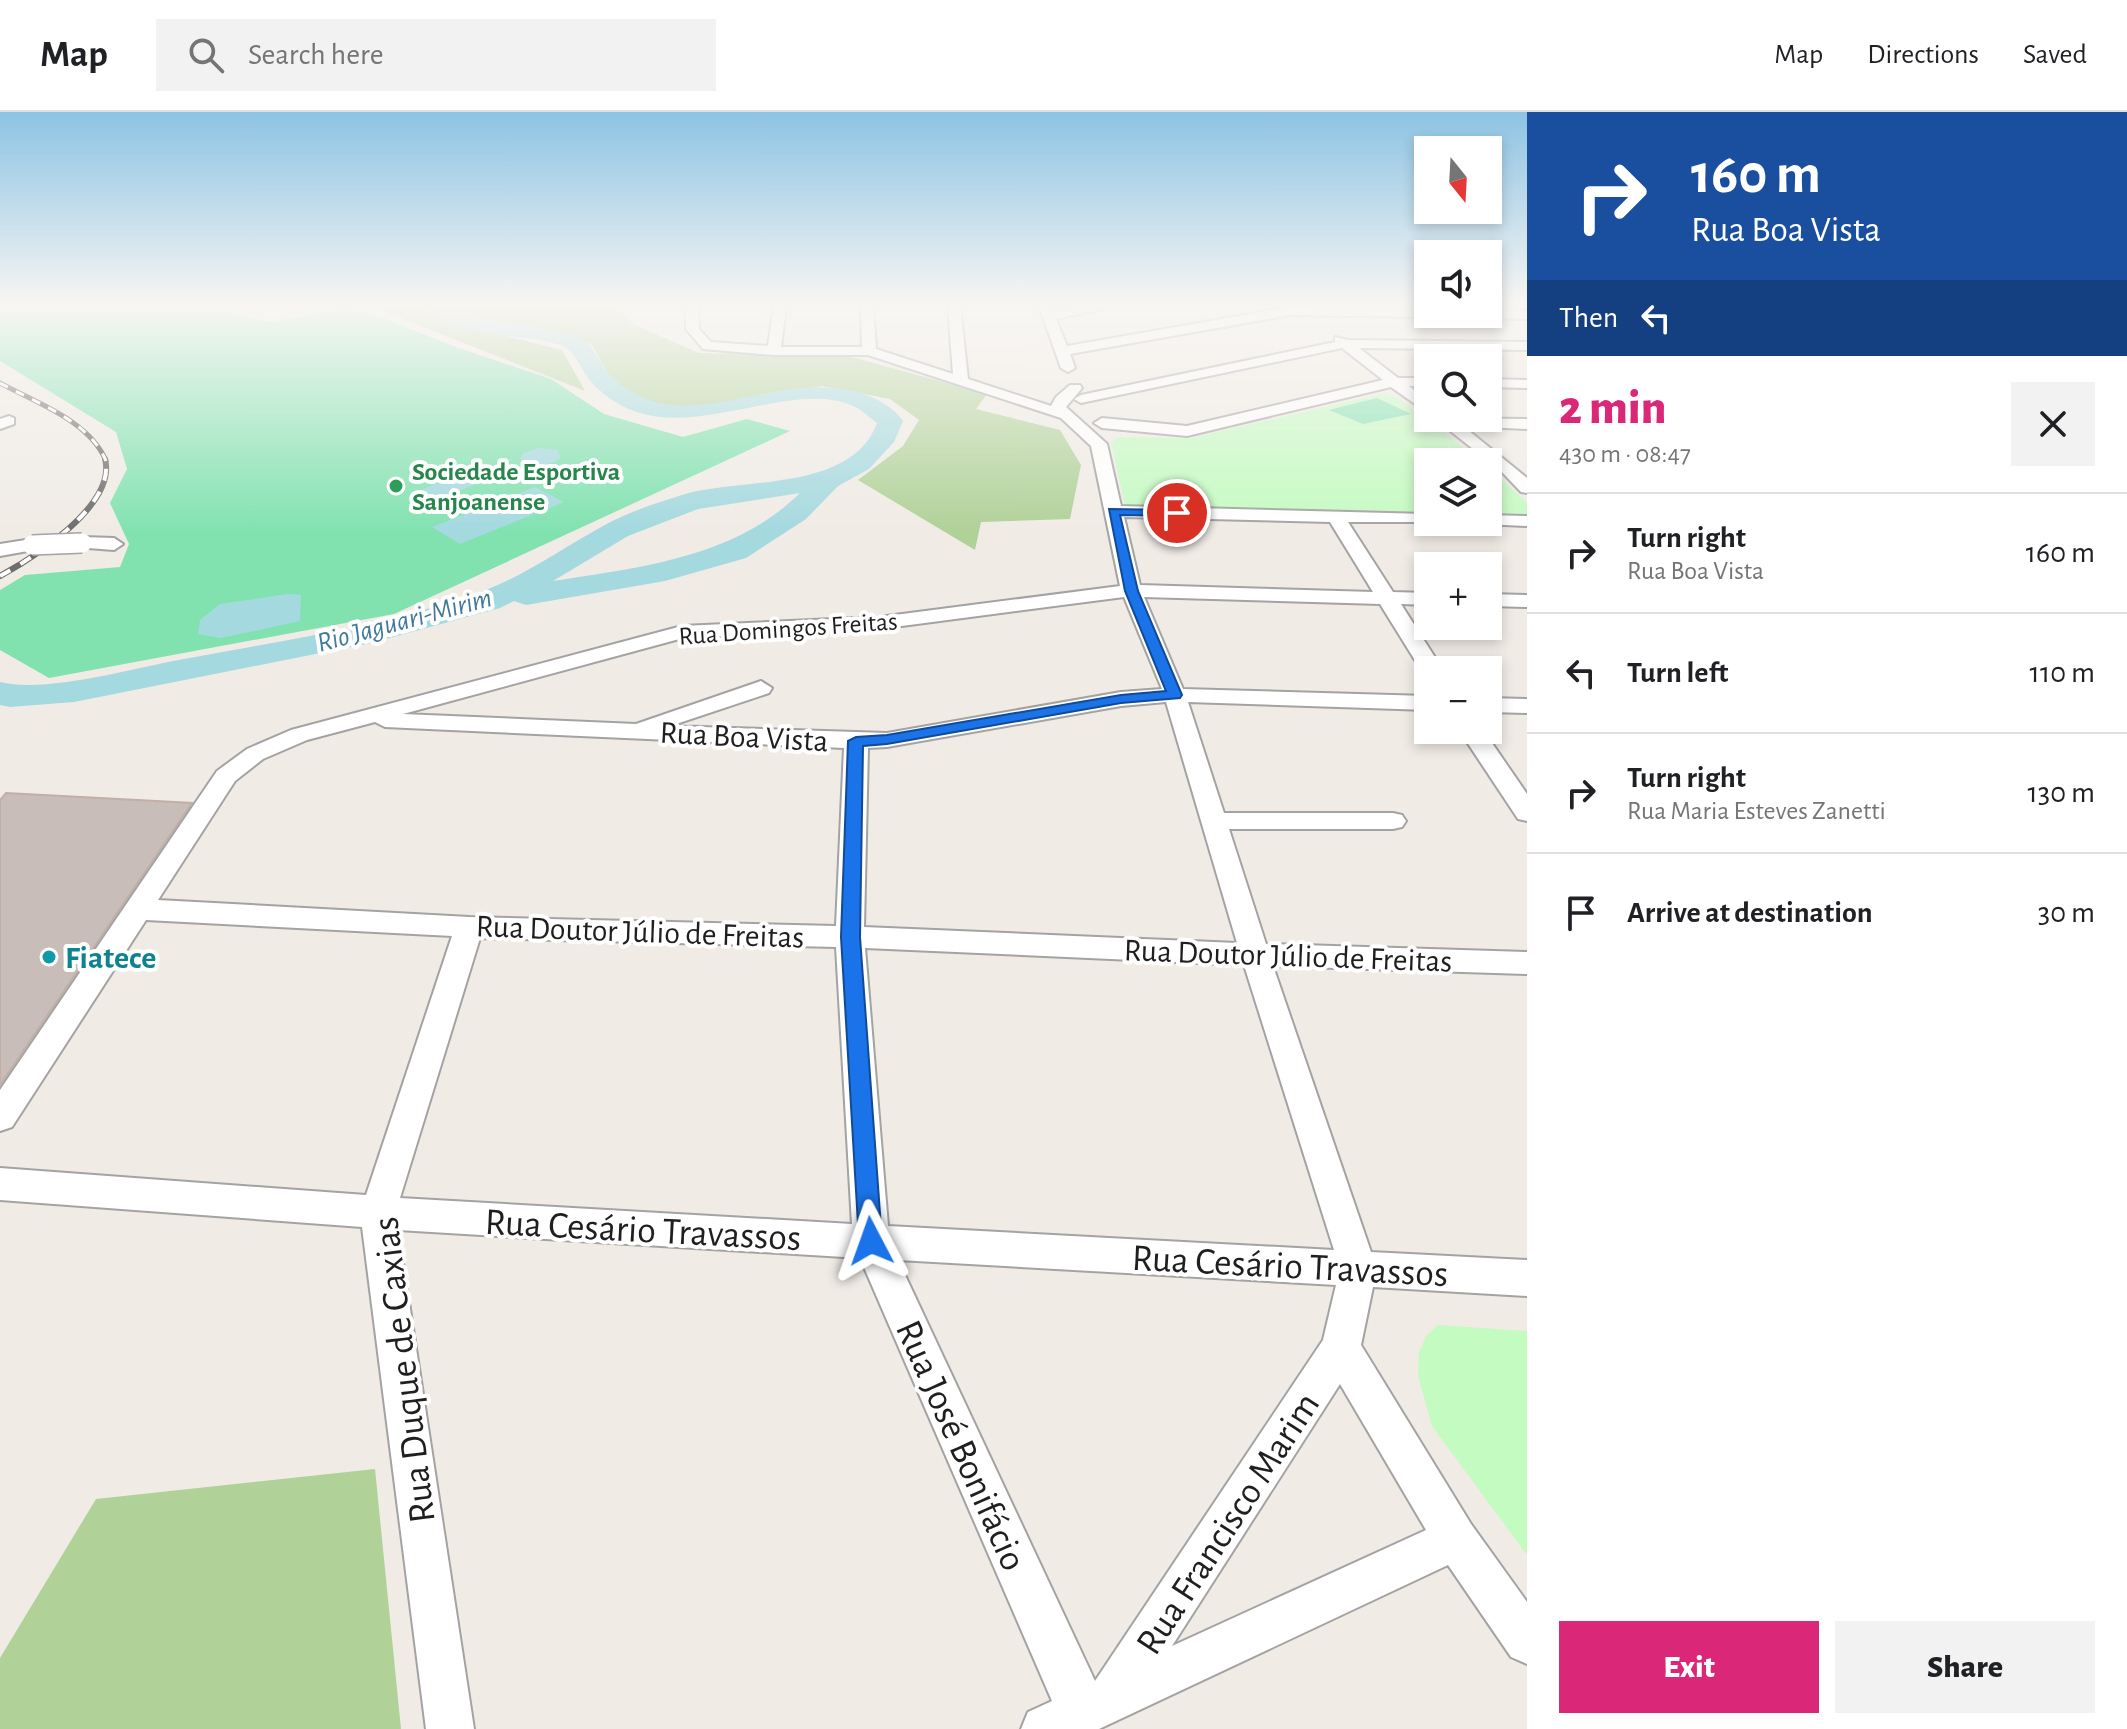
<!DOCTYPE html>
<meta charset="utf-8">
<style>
:root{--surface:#fff;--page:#f2f2f2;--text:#202124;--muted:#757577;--line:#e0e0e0;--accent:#db2777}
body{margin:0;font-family:"Alegreya Sans",sans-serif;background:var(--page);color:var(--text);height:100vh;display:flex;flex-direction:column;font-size:30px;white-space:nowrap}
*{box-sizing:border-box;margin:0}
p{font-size:26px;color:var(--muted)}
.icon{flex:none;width:44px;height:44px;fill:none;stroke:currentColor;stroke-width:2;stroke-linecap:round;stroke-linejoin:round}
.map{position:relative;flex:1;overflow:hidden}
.drawer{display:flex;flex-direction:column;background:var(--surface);width:600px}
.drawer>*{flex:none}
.banner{background:#1a4fa0;color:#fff;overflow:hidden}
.needle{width:52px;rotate:162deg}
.controls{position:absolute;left:1414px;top:24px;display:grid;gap:16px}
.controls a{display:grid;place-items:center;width:88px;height:88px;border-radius:0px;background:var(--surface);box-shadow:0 4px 12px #0003;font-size:40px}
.pin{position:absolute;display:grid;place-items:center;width:68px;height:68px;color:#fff;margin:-34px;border:4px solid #fff;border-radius:50%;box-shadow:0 2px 8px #0007}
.me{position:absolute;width:88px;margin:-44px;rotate:356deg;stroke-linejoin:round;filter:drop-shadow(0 0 6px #0008)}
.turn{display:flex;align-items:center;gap:28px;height:168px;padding:0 32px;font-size:36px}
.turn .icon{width:104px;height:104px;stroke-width:2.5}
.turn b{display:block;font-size:56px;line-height:68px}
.then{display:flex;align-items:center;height:76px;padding:0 32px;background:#0003;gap:16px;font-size:30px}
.round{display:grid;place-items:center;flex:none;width:84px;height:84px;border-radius:0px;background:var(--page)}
.summary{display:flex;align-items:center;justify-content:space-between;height:136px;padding:0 32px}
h1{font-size:48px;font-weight:800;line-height:60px;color:var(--accent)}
.action{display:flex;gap:16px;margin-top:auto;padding:16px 32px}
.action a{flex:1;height:92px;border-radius:0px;background:var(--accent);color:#fff;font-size:32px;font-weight:800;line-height:92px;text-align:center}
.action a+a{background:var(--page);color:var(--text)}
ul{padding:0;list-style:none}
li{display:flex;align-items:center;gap:24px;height:120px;padding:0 32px;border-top:2px solid var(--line)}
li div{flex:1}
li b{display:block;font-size:30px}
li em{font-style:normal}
header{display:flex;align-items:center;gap:48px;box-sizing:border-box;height:112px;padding:0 40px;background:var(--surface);border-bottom:2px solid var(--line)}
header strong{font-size:38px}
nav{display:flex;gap:44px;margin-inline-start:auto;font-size:28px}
.search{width:560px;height:72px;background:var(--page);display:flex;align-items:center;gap:20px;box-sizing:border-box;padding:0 28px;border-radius:0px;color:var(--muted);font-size:30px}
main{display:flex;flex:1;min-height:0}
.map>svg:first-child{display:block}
.forest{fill:#b0d198}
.park{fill:#c4fbc1}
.pitch{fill:#81e2b0}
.water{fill:#a4d9df}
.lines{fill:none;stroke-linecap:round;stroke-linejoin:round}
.river{fill:#a4d9df;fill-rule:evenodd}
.building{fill:#c8bdb8;stroke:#c2afa7;stroke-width:2}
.minor-casing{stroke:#a3a3a3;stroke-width:4}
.minor{fill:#fff;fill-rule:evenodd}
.rail-far1-casing{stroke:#6d6d6d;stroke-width:5}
.rail-casing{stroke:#6d6d6d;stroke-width:6}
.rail-far1{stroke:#fff;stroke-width:3;stroke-dasharray:9;stroke-linecap:butt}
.rail{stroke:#fff;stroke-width:4;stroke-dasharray:12;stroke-linecap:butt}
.minor-bridge-casing{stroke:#a3a3a3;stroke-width:22;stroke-linecap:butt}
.minor-bridge{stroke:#fff;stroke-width:19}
.route{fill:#1a73e8;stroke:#114b97;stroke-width:2}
.leisure-dot{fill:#2e9e5b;stroke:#fff;stroke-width:3}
.culture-dot{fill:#0f9aa8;stroke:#fff;stroke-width:3}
.labels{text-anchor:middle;stroke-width:8;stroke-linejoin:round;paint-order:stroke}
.far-leisure-label{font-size:26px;font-weight:bold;fill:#27864d;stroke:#fff;text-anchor:start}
.far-street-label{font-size:26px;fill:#1f1f1f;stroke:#fff}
.far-water-label{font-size:28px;font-style:italic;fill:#40799b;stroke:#fff}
.street-label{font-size:32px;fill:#1f1f1f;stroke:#fff}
.culture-label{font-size:32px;font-weight:bold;fill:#0d838f;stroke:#fff;text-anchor:start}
.near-street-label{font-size:38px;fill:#1f1f1f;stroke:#fff}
</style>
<header>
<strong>Map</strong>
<div class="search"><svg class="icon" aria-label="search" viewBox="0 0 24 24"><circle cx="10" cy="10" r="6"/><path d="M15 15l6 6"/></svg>Search here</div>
<nav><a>Map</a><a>Directions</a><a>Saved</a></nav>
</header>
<main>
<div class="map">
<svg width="1527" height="1617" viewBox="0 0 1527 1617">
<rect width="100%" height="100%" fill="#f0ebe5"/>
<path class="forest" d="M370,194H427L451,210L562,238L585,279Z
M451,194H614L635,213L699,241L848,244L987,282L976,297L1060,318L1081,353L1070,407L981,410L975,438L858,368L903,334L919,308L890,287L822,274L698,295H655L613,270L591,232L556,220L498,213Z
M375,1357L401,1617H0V1546L96,1387Z"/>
<path class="park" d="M1386,281L1401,288L1482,350H1428V400L1125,393L1111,331L1118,325L1191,326Z
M1488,355L1527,391V402L1488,401Z
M1438,1213L1527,1219V1443L1432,1314L1418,1264L1419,1240L1426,1224Z"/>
<path class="pitch" d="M0,194H191L273,210L346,196L385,207L453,234L551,267L604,302L683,325L747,307L790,319L394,502L49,566L0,538V478L25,463L120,455L129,432L110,391L127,357L116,320L0,249Z
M1377,286L1411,302L1363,312L1329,298Z"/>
<path class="water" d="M539,336L557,338L561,346C549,354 532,357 520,347L523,341Z
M462,362L479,371L433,389L415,380Z
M535,375L564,390L460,432L432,415Z
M287,482L301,483L300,509L221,526L198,522L200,508L220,492Z"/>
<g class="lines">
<path class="river" d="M424,194H449L482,207L577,223C593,232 597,247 608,261C619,273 639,286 655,290C720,307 787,258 863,282C877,286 894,296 903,309L894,330L869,357L838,374L806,407L746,446L665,469L526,493L514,489L500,496L371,531L74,590L10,595L0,593V570C45,581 127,558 173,549C273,530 378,516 475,482C520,467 561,437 603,414C626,401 656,391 682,383C739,365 852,381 877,311C870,306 864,300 857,296C803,266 710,320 644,302C623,297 601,283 588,266C579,253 575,240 561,233C523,220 451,228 424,194ZM800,381C734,446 640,455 553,469L628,424L698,397Z"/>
</g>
<path class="building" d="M6,681L192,691L0,973V688Z"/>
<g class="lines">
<defs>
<path id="minor" d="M686,194H698L699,217L711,230L768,234L774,194H786L781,235H862L861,194H873L876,237L953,262L948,194H960L968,267L1051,294L1056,285L1070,273H1080L1082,276L1066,295L1107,332L1121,394L1428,402V410H1435H1348L1393,480L1428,481V493L1401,492L1443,558H1428V564L1421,558L1380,492L1144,485L1183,577L1428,584V598L1188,590L1224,701H1393L1402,703L1406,709L1402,715L1393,717H1229L1266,832L1527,840V862L1273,854L1371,1140L1527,1148V1184L1373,1175L1361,1233L1471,1412L1527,1490V1552L1511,1545L1448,1453L1099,1617H1021L1028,1600L1052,1589L860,1146L398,1118L474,1617H426L362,1115L0,1088V1056L366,1083L452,824L146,808L12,1015L0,1019V978L217,659L247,637L291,618L682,514L879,505L1120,474L1091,334L1061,306L868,243H774L703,237L686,217ZM1124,405L1330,410L1373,480L1140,473ZM1124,485L1162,577L1121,580L887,621L670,614L769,581L772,576L761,569L636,612L403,602L683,526L879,517ZM1166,590L1237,831L864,815L868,636L887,635L1121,594ZM375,610L385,615L844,636L836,814L469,805L158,788L235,669L263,647L307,628ZM480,826L836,835L852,1112L400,1086ZM865,836L1244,853L1334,1138L888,1114ZM898,1148L1336,1173L1323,1228L1095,1569ZM1340,1272L1426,1418L1172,1534Z
M1039,194H1051L1054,200L1087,194H1114L1056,207L1067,234L1291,195L1428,197V202H1434L1428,205L1291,203L1070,242L1075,256L1068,260L1061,256Z
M1488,198L1527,199V207L1478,206L1472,202H1488Z
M1335,225L1348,228L1527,230V238L1359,236L1398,266H1428V274H1409L1428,289V301L1391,275L1187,324L1102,316L1094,311L1102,306L1187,314L1383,268L1342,236L1081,291L1074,287L1081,283L1335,230Z
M1488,267L1527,268V276L1488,275Z
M9,304L14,306V312L0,317V307Z
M1434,306L1527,307V317L1463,314L1527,366V381L1521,380L1502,360Z
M1488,403L1527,404V414L1482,412L1488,410Z
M82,425L114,426L123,432L114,438L75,435L73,431Z
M32,427L41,433L39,437L0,444V432Z
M1488,482L1527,483V495L1488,494Z
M1488,586L1527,587V601L1488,600Z
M1459,618H1483L1527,682V709L1518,707Z"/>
</defs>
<use href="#minor" class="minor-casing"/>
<use href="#minor" class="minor"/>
<defs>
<path id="rail-far1" d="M0,271C36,291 90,309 106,349"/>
<path id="rail" d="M0,464C33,446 117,393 105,347"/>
</defs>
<use href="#rail-far1" class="rail-far1-casing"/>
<use href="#rail" class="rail-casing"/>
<use href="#rail-far1" class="rail-far1"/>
<use href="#rail" class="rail"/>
<defs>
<path id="minor-bridge" d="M32,433L82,431"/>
</defs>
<use href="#minor-bridge" class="minor-bridge-casing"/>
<use href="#minor-bridge" class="minor-bridge"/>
</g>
<linearGradient id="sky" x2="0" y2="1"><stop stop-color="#8dc3e4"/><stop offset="0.46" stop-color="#f8f6f3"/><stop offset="1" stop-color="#f8f6f3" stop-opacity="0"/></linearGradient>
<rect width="1527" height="420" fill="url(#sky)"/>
<path class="route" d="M1109,397L1177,398L1183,401L1177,404L1120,403L1138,479L1182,583L1180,586L1121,591L887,632L863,634L860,825L882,1129L879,1137L871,1140L862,1137L859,1129L841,825L848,629L856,625L887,623L1121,583L1166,579L1125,479Z"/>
<circle class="leisure-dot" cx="396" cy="374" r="8"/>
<circle class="culture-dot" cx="49" cy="845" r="8"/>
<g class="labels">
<g class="far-leisure-label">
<text x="412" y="368">Sociedade Esportiva<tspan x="412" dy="30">Sanjoanense</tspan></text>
</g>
<g class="far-street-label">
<text transform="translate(788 516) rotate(-4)" y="9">Rua Domingos Freitas</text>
</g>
<g class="far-water-label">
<text transform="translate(404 507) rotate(-15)" y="10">Rio Jaguari-Mirim</text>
</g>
<g class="street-label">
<text transform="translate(744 624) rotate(3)" y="11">Rua Boa Vista</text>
<text transform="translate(640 819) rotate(2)" y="11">Rua Doutor Júlio de Freitas</text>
<text transform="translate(1288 843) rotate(2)" y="11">Rua Doutor Júlio de Freitas</text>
</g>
<g class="culture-label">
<text x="65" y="856">Fiatece</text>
</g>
<g class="near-street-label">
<text transform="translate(643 1117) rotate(3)" y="13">Rua Cesário Travassos</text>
<text transform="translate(1290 1153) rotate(3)" y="13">Rua Cesário Travassos</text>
<text transform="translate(403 1258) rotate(-97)" y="13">Rua Duque de Caxias</text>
<text transform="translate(962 1333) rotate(66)" y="13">Rua José Bonifácio</text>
<text transform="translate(1227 1411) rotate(-57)" y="13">Rua Francisco Marim</text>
</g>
</g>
</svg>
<div class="controls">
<a><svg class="needle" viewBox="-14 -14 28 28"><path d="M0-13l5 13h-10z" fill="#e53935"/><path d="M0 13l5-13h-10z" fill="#757577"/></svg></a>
<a><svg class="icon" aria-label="sound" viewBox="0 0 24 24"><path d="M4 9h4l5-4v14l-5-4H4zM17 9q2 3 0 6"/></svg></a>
<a><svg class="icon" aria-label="search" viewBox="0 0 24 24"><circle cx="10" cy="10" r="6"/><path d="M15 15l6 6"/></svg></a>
<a><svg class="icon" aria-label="layers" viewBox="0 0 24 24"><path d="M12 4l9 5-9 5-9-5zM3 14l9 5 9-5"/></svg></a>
<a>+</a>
<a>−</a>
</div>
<div class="pin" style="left:1177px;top:401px;background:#d93025"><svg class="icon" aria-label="arrive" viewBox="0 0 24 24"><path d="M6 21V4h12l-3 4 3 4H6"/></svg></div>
<svg class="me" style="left:871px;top:1129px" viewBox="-20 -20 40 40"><path d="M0-17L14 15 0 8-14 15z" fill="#1a73e8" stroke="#fff" stroke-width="4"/></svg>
</div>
<section class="drawer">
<div class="banner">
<div class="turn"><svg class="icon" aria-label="right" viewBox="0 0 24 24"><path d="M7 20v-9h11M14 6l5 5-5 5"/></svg><div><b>160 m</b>Rua Boa Vista</div></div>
<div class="then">Then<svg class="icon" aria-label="left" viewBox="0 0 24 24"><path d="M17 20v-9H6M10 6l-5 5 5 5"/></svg></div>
</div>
<div class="summary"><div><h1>2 min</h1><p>430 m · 08:47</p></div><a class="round"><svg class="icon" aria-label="close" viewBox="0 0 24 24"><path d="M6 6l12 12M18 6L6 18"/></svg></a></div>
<ul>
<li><svg class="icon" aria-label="right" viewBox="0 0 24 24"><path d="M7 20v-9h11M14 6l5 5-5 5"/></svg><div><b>Turn right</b><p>Rua Boa Vista</p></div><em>160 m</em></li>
<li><svg class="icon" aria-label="left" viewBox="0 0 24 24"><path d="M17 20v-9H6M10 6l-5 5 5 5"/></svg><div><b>Turn left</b></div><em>110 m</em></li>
<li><svg class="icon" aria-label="right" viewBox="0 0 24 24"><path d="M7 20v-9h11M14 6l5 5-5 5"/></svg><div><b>Turn right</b><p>Rua Maria Esteves Zanetti</p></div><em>130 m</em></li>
<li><svg class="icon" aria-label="arrive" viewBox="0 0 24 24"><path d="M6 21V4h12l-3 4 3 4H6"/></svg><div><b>Arrive at destination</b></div><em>30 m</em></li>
</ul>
<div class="action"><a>Exit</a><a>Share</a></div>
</section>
</main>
